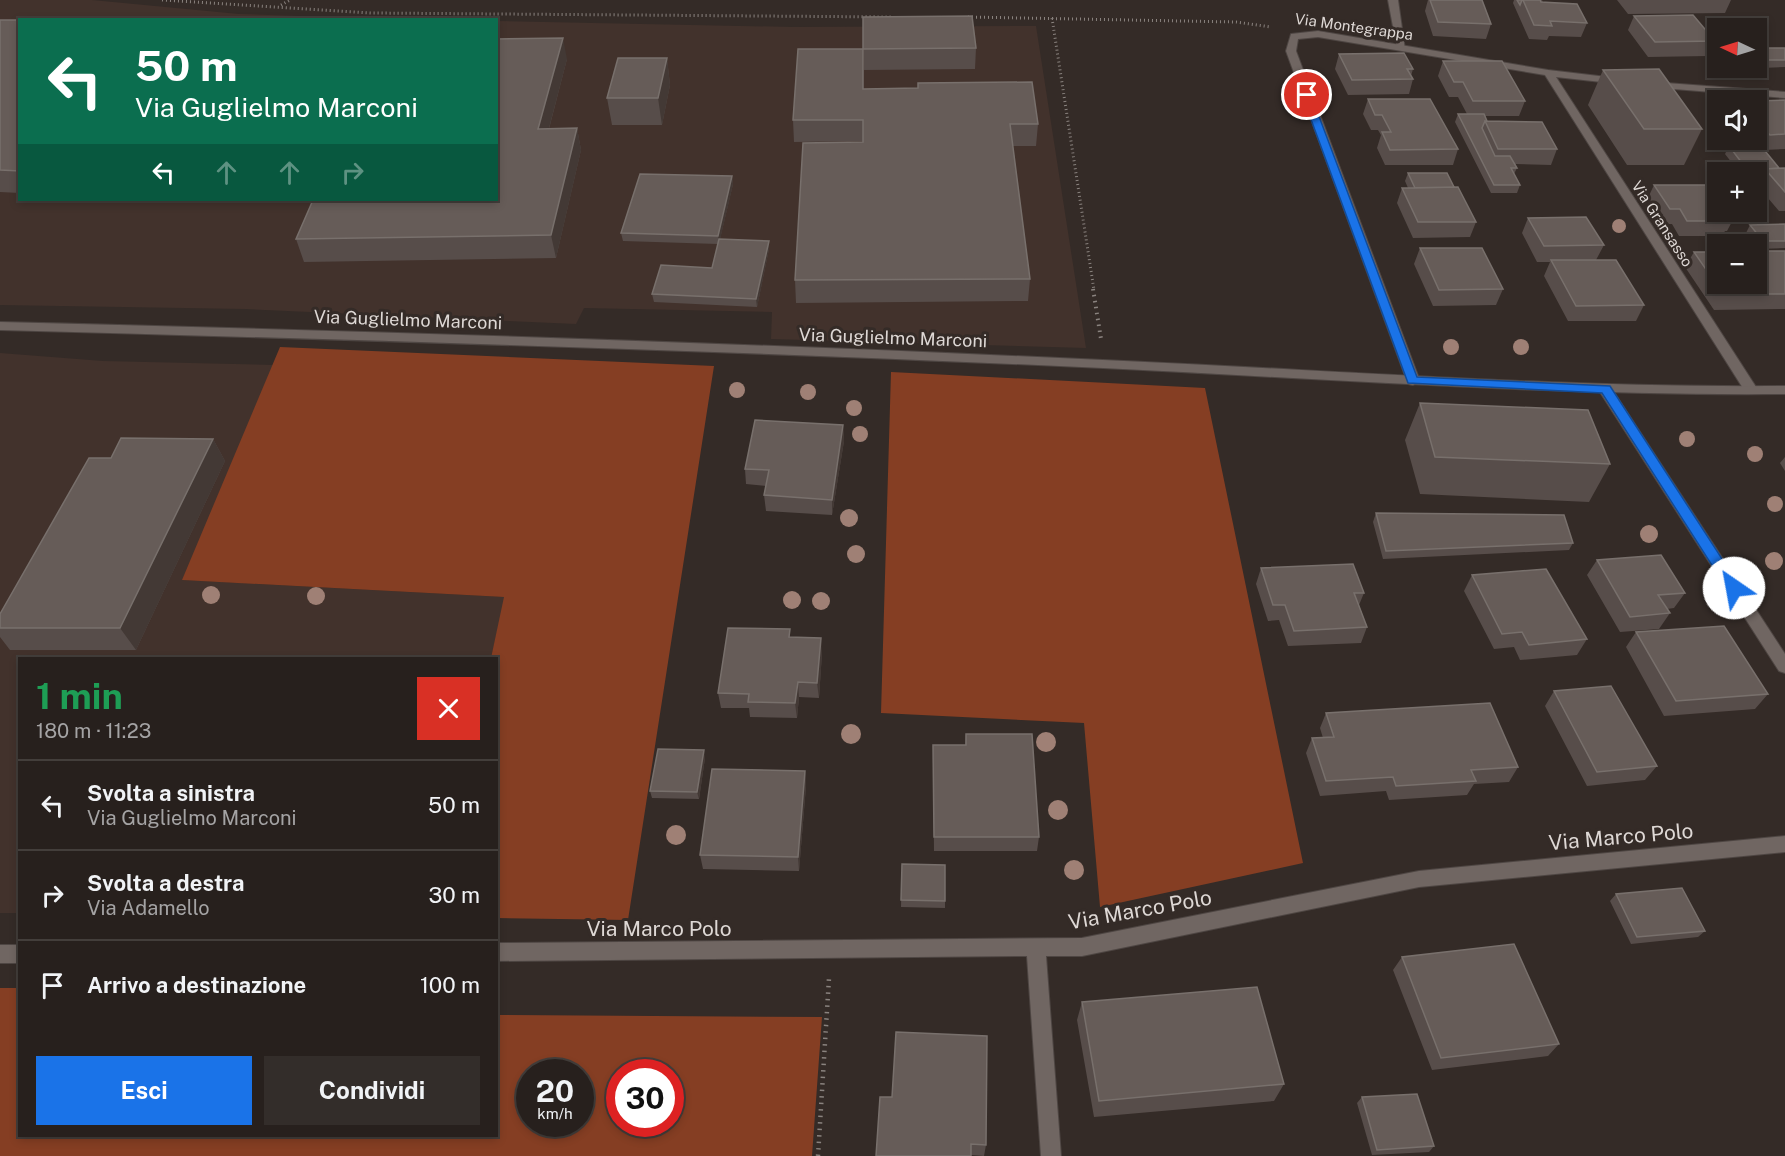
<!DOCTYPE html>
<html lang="it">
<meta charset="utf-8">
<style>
:root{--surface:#27201d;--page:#332d2a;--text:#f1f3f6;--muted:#a4a3a4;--line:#433e3b;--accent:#1a73e8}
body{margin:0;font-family:"Public Sans",sans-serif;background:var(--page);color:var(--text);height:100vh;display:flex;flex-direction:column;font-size:22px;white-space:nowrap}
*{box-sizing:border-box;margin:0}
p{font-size:20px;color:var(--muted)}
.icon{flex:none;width:33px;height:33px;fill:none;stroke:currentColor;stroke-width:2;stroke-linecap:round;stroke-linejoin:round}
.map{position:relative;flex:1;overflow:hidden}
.drawer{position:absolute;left:18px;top:657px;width:480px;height:480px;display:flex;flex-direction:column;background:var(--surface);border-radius:0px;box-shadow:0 3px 9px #0003,0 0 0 2px var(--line)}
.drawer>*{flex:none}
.top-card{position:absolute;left:18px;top:18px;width:480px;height:183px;border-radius:0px;box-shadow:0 3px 9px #0003,0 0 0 2px var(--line);background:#0b6e4f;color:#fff;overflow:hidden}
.needle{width:39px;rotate:274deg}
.fabs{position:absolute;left:1707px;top:18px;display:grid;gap:12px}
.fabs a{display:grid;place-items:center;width:60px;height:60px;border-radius:0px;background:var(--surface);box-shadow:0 3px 9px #0003,0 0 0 2px var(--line);font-size:30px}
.speed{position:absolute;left:516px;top:1059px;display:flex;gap:12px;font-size:30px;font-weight:700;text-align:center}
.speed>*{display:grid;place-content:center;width:78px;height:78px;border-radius:50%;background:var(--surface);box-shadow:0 3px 9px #0003,0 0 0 2px var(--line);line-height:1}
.speed small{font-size:15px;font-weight:400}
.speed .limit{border:9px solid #d22;background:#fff;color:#111}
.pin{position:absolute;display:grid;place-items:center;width:51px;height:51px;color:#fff;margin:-26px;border:3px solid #fff;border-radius:50%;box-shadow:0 2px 6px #0007}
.me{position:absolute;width:66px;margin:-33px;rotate:327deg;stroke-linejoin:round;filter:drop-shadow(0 0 4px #0008)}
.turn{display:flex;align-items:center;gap:21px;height:126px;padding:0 18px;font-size:27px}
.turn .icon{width:78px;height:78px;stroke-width:2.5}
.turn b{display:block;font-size:42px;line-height:51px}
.lanes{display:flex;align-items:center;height:57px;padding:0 18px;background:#0003;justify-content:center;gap:30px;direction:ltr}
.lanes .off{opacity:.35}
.round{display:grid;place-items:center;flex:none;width:63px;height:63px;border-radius:0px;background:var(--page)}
.overview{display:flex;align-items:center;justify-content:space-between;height:102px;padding:0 18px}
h1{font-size:36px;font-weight:700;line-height:45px;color:#1e9e55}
.primary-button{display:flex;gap:12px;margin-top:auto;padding:12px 18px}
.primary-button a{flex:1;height:69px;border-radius:0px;background:var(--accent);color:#fff;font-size:24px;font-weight:700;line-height:69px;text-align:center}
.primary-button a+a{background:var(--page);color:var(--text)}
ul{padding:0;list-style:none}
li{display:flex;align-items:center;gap:18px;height:90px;padding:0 18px;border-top:2px solid var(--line)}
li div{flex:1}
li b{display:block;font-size:22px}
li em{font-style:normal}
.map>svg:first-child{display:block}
.built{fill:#42322c}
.green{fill:#853e23;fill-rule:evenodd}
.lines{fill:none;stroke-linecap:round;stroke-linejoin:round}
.service-casing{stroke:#4e4643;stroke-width:2}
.minor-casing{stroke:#4e4643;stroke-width:2}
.tertiary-casing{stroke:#4e4643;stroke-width:2}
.path-far2{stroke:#8a837f;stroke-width:3;stroke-dasharray:1 3;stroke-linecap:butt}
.path-far1{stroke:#8a837f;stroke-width:4;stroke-dasharray:1.5 4.5;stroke-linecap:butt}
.path{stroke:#8a837f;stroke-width:4.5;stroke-dasharray:1.5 5;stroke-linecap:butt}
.service{fill:#706662;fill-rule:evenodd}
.minor{fill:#706662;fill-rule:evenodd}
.tertiary{fill:#706662;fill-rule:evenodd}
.tree{fill:#9f8075}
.wall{fill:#574d4a}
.shaded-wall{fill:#433935}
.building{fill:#665c58;stroke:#78706c;stroke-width:1.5}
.route{fill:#1a73e8;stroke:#114b97;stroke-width:1.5}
.labels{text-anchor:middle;stroke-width:6;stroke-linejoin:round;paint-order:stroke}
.far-street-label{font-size:15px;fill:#ded8d5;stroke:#342b27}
.street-label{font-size:18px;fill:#ded8d5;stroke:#342b27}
.near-street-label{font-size:21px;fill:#ded8d5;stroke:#342b27}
</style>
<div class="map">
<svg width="1785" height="1156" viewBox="0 0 1785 1156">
<rect width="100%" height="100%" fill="#342b27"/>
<path class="built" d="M0,0H92L239,14L395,19L20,20V200H496L497,21L793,27L1036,26L1086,348L771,339L772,312L584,308L576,324L245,309L0,305Z
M0,353L103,361L273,365L183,580L505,597L491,658H20L19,913H0Z"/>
<path class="green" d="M280,347L714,366L628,920L497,918L496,658H491L504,597L182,580Z
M891,372L1205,388L1303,863L1100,907L1084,723L881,713Z
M0,988H19L20,1136H496L497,1015L822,1017L812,1156H0ZM530,1072H580V1124H530ZM620,1072H670V1124H620Z"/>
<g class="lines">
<defs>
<path id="service" d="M1388,0H1398L1405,50L1397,48Z"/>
<path id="minor" d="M1318,31L1548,70L1624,79V83L1620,84L1556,77L1756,387L1758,390L1756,393H1746L1545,75L1318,37L1298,39L1296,51L1420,381L1413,385L1408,384L1286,51L1291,34Z
M1653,82L1785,92V98L1649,87V83Z
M1605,385L1610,386L1785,654V673L1779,671L1598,389Z
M1785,836V852L1419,887L1082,956H1046L1061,1156H1041L1027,956L496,961V943L1082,938L1419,871Z
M0,945H20V963H0Z"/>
<path id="tertiary" d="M0,322C368,331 736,343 1103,360C1331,370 1557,388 1785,386V394C1557,396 1331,379 1103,368C736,351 368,340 0,330Z"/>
</defs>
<use href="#service" class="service-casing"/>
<use href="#minor" class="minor-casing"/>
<use href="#tertiary" class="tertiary-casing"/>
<path class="path-far2" d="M162,0L371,13L891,17
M281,5L290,0
M968,17L1236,22L1271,27
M1052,18L1094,290"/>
<path class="path-far1" d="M1093,289L1101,339"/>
<path class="path" d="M818,1156L829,978"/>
<use href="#service" class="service"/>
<use href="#minor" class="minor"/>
<use href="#tertiary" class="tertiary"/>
</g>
<g class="tree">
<circle cx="1619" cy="226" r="7"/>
<circle cx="1451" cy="347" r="8"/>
<circle cx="1521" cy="347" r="8"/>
<circle cx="737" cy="390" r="8"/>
<circle cx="808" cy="392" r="8"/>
<circle cx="854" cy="408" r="8"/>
<circle cx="860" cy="434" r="8"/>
<circle cx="1687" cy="439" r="8"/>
<circle cx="1755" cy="454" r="8"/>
<circle cx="1775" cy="504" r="8"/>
<circle cx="849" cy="518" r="9"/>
<circle cx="1649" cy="534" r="9"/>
<circle cx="856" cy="554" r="9"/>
<circle cx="1774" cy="561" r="9"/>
<circle cx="211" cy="595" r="9"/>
<circle cx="316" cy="596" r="9"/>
<circle cx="792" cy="600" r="9"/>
<circle cx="821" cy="601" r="9"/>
<circle cx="851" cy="734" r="10"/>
<circle cx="1046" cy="742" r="10"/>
<circle cx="1058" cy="810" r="10"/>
<circle cx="676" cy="835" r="10"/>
<circle cx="1074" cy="870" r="10"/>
</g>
<path class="wall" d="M1428,0H1482L1491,24L1486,39L1433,36L1425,11Z
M1514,0H1542L1543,2L1587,23L1581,37L1549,36L1547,40L1529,39L1513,3Z
M1617,0H1731L1725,13L1628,14Z
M1634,16L1715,41L1708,56L1648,57L1628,30Z
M863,17L976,48L975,69L864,70Z
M0,20H20V193L0,192Z
M1785,48V67L1761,68L1756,62V50Z
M863,49V89L1038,124L1036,146H1013L1030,279L1028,301L796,303L795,280L863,141L794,142L793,120Z
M1339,54L1413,69L1411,76L1413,79L1409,94L1348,95L1335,69Z
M667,58L670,85L662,125H612L607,98Z
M567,59L549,129L577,128L581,150L556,258L304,262L296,239Z
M1443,61L1525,101L1519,116H1484L1487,121L1557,149L1551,165L1515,164L1517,168L1514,174L1520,185L1517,193H1491L1455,122L1458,114H1467L1458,97H1449L1438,76Z
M1603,70L1702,129L1684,165H1627L1588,105Z
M1368,99L1458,149L1453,165H1385L1377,148L1381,135L1378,130H1371L1363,114Z
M1785,100V149L1764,150L1779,168H1785V211H1779L1756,184L1759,179H1756V172H1739L1725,154L1729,146H1758L1752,140H1756V104L1758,101Z
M1408,173L1454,187L1476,222L1470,237L1413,238L1397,203L1402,188H1408L1405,181Z
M732,176L733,184L720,239L769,241V249L757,307L654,302L652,294L712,268L718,244L623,241L621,233Z
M1654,185L1735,216L1727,231H1725L1722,236H1679L1672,224H1662L1647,200Z
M1528,218L1604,245L1596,260L1644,305L1636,321H1568L1544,276L1550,262H1537L1522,233Z
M1785,224V248L1759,249L1756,246V244H1755L1746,233L1750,225Z
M1420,248L1503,289L1496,305L1433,306L1414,264Z
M1785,251V309L1714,310L1685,267L1694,252Z
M1420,403L1610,464L1589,502L1420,494L1405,440Z
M843,425L844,441L832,515L766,511L764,495L766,486L746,484L745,469Z
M213,439L225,461L136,650H10L0,637V614L111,458Z
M1785,457V471L1780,463Z
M1376,513L1573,543L1569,550L1383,559L1373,522Z
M1597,560L1685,593L1674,608L1667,609L1670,613L1659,629L1620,632L1587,575Z
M1261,568L1364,593L1359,605L1367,627L1361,643L1288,646L1279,620L1268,621L1256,584Z
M1472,575L1587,639L1577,655L1520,660L1514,647L1494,649L1464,591Z
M1636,632L1768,694L1755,709L1664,716L1626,647Z
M791,637L822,653L819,698L799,697L797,718L750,717L749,708H721L718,693Z
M1554,691L1657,766L1645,780L1587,786L1545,706Z
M1326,713L1518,767L1509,782L1474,784L1467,795L1389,800L1386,791L1320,796L1306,753L1312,738H1323L1320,728Z
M966,734L1039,837L1037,851H934L933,745H965Z
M705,758L699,799L652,798L650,791Z
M805,771L806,786L799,871L703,869L700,855Z
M902,864L945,901V908L901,907Z
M1616,894L1705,931L1698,937L1631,944L1610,901Z
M1402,957L1559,1044L1548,1056L1432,1070L1393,970Z
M1082,1002L1284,1084L1274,1101L1094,1117L1077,1020Z
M880,1097L986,1145L984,1156L971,1155Z
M1362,1097L1434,1146L1429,1152L1372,1155L1357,1103Z"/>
<path class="shaded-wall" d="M563,38L567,59L543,151L538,129Z
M667,58L670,85L662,125L658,98Z
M577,128L581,150L556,258L551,235Z
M732,176L733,184L719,244L718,236Z
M769,241V249L757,307L756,299Z
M843,425L844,441L832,515V500Z
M213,439L225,461L136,650L120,628Z
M821,638L822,653L819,698L817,683Z
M798,682L799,697L797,718L795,703Z
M704,750L705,758L699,799L697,792Z
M805,771L806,786L799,871L798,857Z"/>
<path class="building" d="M1430,0H1482L1491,24L1438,22Z
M1517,0H1522L1520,5Z
M1523,0H1540L1541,2L1577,4L1587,23L1550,21L1552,26L1534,25Z
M1693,15L1715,41L1655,42L1634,16Z
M972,16L976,48L863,49V17Z
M0,20H20V171L0,170Z
M563,38L538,129L577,128L551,235L296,239L313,200H496V39Z
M1756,48H1785V60H1765L1756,50Z
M798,49H863V89L918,88V83L1032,82L1038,124H1010L1030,279L795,280L803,143L863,142V120H793Z
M1404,53L1413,69H1407L1413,79L1352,80L1339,54Z
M618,58H667L658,98H607Z
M1443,61H1502L1525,101H1473L1463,82H1454Z
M1659,69L1702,129H1644L1603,70Z
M1368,99H1430L1458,149L1390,150L1382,132H1391L1382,115H1375Z
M1785,100V134L1770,135L1756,121V108L1764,107L1758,101Z
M1458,114H1484L1487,121H1485L1482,128L1495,156H1510L1517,168H1511L1520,185H1494Z
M1485,121L1542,122L1557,149H1498Z
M1729,146H1761L1779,168L1765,169L1763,171H1748Z
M1785,168V192L1765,169Z
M1408,173H1447L1454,187L1415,188Z
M640,174L732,176L718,236L621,233Z
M1654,185H1713L1718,191V212H1732L1735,216H1727L1730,221H1687L1680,209H1670Z
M1458,187L1476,222H1418L1402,188Z
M1586,217L1604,245L1544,246L1528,218Z
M1785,224V241H1763L1750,225Z
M719,239L769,241L756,299L652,294L661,265L712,268Z
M1420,248H1482L1503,289L1439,290Z
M1756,251H1785V294H1723L1694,252H1718V284H1756Z
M1551,260H1616L1644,305L1576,306Z
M1420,403L1588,410L1610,464L1435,457Z
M755,420L843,425L832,500L764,495L769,470L745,469Z
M121,438L213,439L120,628H0V614L89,458H111Z
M1376,513L1564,515L1573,543L1386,551Z
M1661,555L1685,593L1658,595L1670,613L1630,617L1597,560Z
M1353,564L1364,593H1354L1367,627L1294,631L1285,605H1273L1261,568Z
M1546,569L1587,639L1529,645L1522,632L1502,634L1472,575Z
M1724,626L1768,694L1676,701L1636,632Z
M728,628L790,629L789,637L821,638L817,683L798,682L795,703L748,702L749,694L718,693Z
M1611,686L1657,766L1597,772L1554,691Z
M1490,703L1518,767L1471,770L1476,781L1396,786L1393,777L1326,781L1312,738L1334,737L1326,713Z
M966,734H1032L1039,837H934L933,745H966Z
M658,749L704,750L697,792L650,791Z
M712,769L805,771L798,857L700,855Z
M902,864L945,865V901L901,900Z
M1682,888L1705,931L1637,937L1616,894Z
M1514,944L1559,1044L1441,1058L1402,957Z
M1257,987L1284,1084L1099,1101L1082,1002Z
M896,1032L987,1036L986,1145L971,1144V1156H876L880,1097H892Z
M1417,1094L1434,1146L1377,1150L1362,1097Z"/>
<path class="route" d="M1307,92L1311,95L1417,377L1610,386L1739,585V592H1729L1602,393L1408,383L1302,95Z"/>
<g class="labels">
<g class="far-street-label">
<text transform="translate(1354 27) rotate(8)" y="5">Via Montegrappa</text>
<text transform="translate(1662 224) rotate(57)" y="5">Via Gransasso</text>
</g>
<g class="street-label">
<text transform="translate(408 320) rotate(2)" y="6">Via Guglielmo Marconi</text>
<text transform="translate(893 338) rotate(2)" y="6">Via Guglielmo Marconi</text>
</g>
<g class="near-street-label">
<text transform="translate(1621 837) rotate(-5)" y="7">Via Marco Polo</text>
<text transform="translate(1140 910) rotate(-10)" y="7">Via Marco Polo</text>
<text x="659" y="936">Via Marco Polo</text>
</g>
</g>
</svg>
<div class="fabs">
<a><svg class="needle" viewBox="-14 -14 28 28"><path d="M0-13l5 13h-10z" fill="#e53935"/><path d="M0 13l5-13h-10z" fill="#a4a3a4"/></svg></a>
<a><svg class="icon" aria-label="sound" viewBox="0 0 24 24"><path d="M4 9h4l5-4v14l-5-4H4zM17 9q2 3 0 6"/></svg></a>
<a>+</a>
<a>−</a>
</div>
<div class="speed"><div>20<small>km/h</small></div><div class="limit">30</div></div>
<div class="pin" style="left:1307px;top:95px;background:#d93025"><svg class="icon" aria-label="arrive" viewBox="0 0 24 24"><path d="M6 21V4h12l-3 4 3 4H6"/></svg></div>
<svg class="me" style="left:1734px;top:588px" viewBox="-20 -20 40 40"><circle r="19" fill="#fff"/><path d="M0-13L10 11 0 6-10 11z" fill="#1a73e8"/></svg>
<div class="top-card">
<div class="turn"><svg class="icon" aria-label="left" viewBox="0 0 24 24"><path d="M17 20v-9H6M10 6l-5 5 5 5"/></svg><div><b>50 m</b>Via Guglielmo Marconi</div></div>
<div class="lanes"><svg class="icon" aria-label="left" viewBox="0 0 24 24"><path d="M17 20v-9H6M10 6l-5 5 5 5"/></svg><svg class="icon off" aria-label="ahead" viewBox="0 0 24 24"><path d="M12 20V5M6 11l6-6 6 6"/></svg><svg class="icon off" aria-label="ahead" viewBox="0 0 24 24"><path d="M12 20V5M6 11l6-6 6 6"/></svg><svg class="icon off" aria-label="right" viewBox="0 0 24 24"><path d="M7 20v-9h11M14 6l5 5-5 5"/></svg></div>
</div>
<section class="drawer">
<div class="overview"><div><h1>1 min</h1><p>180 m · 11:23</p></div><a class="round" style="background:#d93025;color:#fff"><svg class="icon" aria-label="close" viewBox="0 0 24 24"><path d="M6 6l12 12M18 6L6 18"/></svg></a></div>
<ul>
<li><svg class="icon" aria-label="left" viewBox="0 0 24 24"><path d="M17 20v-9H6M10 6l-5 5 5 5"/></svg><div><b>Svolta a sinistra</b><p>Via Guglielmo Marconi</p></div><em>50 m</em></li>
<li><svg class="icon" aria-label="right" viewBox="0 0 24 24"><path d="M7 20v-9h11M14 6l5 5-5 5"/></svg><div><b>Svolta a destra</b><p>Via Adamello</p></div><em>30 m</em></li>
<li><svg class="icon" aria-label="arrive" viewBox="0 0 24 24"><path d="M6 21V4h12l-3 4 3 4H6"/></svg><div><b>Arrivo a destinazione</b></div><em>100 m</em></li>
</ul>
<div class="primary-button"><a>Esci</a><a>Condividi</a></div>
</section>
</div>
